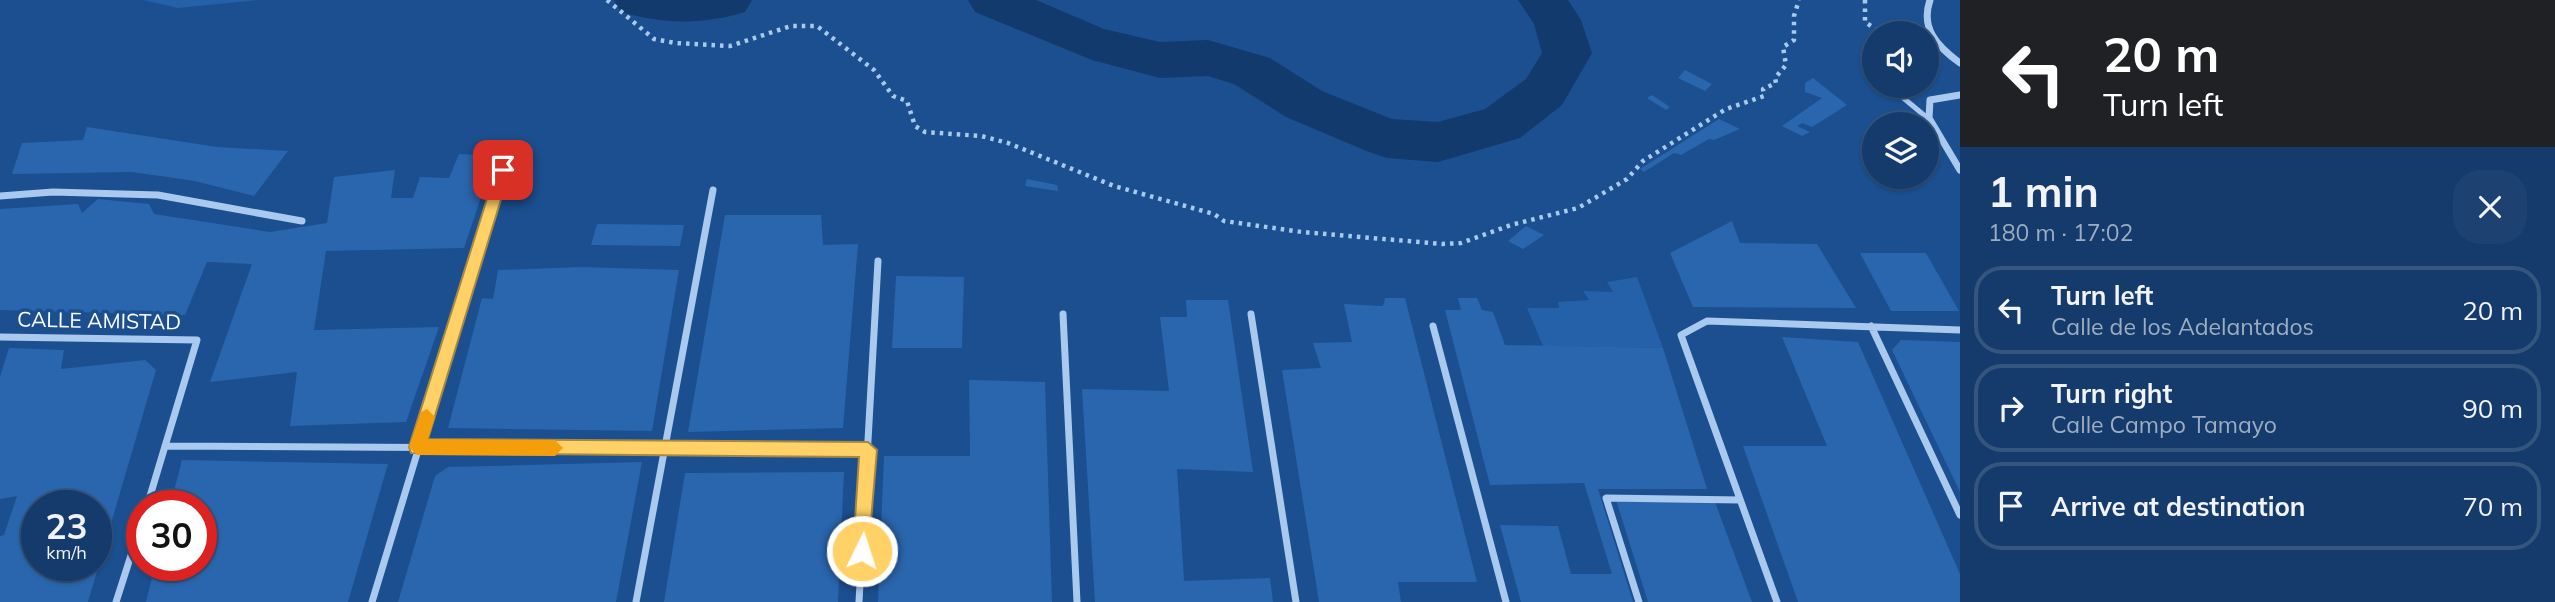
<!DOCTYPE html>
<meta charset="utf-8">
<style>
:root{--surface:#143b6b;--page:#1d4271;--text:#f1f3f6;--muted:#9dadc1;--line:#33557e}
body{margin:0;font-family:Mulish,sans-serif;background:var(--page);color:var(--text);height:100vh;display:flex;flex-direction:column;font-size:26px;white-space:nowrap}
*{box-sizing:border-box;margin:0}
p{font-size:23px;color:var(--muted)}
.icon{flex:none;width:38px;height:38px;fill:none;stroke:currentColor;stroke-width:2;stroke-linecap:round;stroke-linejoin:round}
.map{position:relative;flex:1;overflow:hidden}
.details{display:flex;flex-direction:column;background:var(--surface);width:595px}
.details>*{flex:none}
.banner{background:#202124;color:#fff;overflow:hidden}
.buttons{position:absolute;left:1862px;top:21px;display:grid;gap:14px}
.buttons a{display:grid;place-items:center;width:77px;height:77px;border-radius:50%;background:var(--surface);box-shadow:0 2px 5px #0004,0 0 0 2px var(--line);font-size:35px}
.speed{position:absolute;left:21px;top:490px;display:flex;gap:14px;font-size:35px;font-weight:700;text-align:center}
.speed>*{display:grid;place-content:center;width:91px;height:91px;border-radius:50%;background:var(--surface);box-shadow:0 2px 5px #0004,0 0 0 2px var(--line);line-height:1}
.speed small{font-size:18px;font-weight:400}
.speed .limit{border:10px solid #d22;background:#fff;color:#111}
.pin{position:absolute;display:grid;place-items:center;width:60px;height:60px;color:#fff;margin:-30px;border-radius:14px;box-shadow:0 4px 10px #0006}
.me{position:absolute;width:77px;margin:-38px;rotate:4deg;stroke-linejoin:round;filter:drop-shadow(0 0 5px #0008)}
.turn{display:flex;align-items:center;gap:24px;height:147px;padding:0 28px;font-size:32px}
.turn .icon{width:91px;height:91px;stroke-width:2.5}
.turn b{display:block;font-size:49px;line-height:60px}
.round{display:grid;place-items:center;flex:none;width:74px;height:74px;border-radius:28px;background:var(--page)}
.head{display:flex;align-items:center;justify-content:space-between;height:119px;padding:0 28px}
h1{font-size:42px;font-weight:700;line-height:52px}
ul{padding:0;list-style:none}
li{display:flex;align-items:center;gap:21px;height:88px;margin:0 14px 10px;padding:0 14px;border:4px solid var(--line);border-radius:28px}
li div{flex:1}
li b{display:block;font-size:26px}
li em{font-style:normal}
main{display:flex;flex:1;min-height:0}
.map>svg:first-child{display:block}
.green{fill:#2461a8}
.lines{fill:none;stroke-linecap:round;stroke-linejoin:round}
.river{fill:#123a6d;fill-rule:evenodd}
.building{fill:#2a66ad;fill-rule:evenodd}
.path{stroke:#a9c9ee;stroke-width:4.5;stroke-dasharray:3.5 5;stroke-linecap:butt}
.lane{stroke:#a9c9ee;stroke-width:5}
.street{stroke:#a9c9ee;stroke-width:7}
.route{fill:#ffd166;stroke:#a68842;stroke-width:2}
.slow{fill:#f59e0b}
.labels{text-anchor:middle;stroke-width:7;stroke-linejoin:round;paint-order:stroke}
.street-label{font-size:21px;fill:#fff;stroke:#1b4f8f}
</style>
<main>
<div class="map">
<svg width="1960" height="602" viewBox="0 0 1960 602">
<rect width="100%" height="100%" fill="#1b4f8f"/>
<path class="green" d="M143,0H259L178,8Z
M1637,277L1663,348L1543,346L1527,308H1559L1558,302L1589,300L1583,291L1613,292L1607,282Z"/>
<g class="lines">
<path class="river" d="M614,0H752L745,12C702,25 664,24 621,12Z
M968,0H1036L1104,29L1160,42L1208,40L1270,58L1322,91L1392,119L1438,122L1485,109L1526,79L1542,53L1534,24L1518,0H1568L1581,20L1592,53L1562,105L1520,138L1438,162L1387,158L1369,152L1286,117L1234,84L1208,76L1160,78L1092,60L975,12Z"/>
</g>
<path class="building" d="M1685,70L1712,84L1705,91L1678,78Z
M1813,78L1847,105L1812,127L1802,123L1797,126L1810,132L1802,136L1782,126L1822,98L1805,92V83Z
M1652,95L1670,107L1666,110L1647,98Z
M1719,119L1740,129L1714,140L1709,139L1681,155L1674,153L1644,172L1640,169Z
M87,127L217,147L288,151L254,196L195,181L132,172L12,174L22,143L83,140Z
M459,154L495,156L464,248L326,251L314,330L439,327L406,422L290,426L297,372L210,382L252,264L207,262L185,315L0,310V209L78,204L82,213L98,199L149,204L154,214L270,232L327,223L334,177L395,170L391,198H413L420,177L449,178Z
M1027,179L1057,185L1058,191L1025,186Z
M725,215H821L823,245L858,244L843,428L688,432Z
M1732,221L1740,243L1817,244L1856,308L1693,307L1670,253Z
M597,224L684,225L680,246L591,245Z
M1526,226L1544,235L1523,249L1508,241Z
M1860,253H1926L1959,311H1891Z
M582,267L679,270L652,431L448,428L482,298L493,299L498,270Z
M896,276L964,277L962,348H892Z
M1385,298H1405L1477,582H1398L1401,602H1319L1282,370L1321,368L1313,343L1352,342L1344,304L1383,306Z
M1458,298H1477L1482,310L1493,312L1505,345L1663,348L1707,489H1598L1633,602H1521L1500,525L1558,526L1571,574H1612L1584,483L1490,485L1445,310H1461Z
M1186,300H1228L1253,472L1177,469L1184,581L1270,578L1273,602H1095L1082,389L1169,391L1160,317H1187Z
M1782,337L1858,342L1960,574V602H1798L1743,446H1827Z
M1901,340L1960,342V492L1892,350Z
M9,348L64,350L61,369L145,360L156,370L88,602H0V536L4,535L17,496L0,499V377ZM37,506H96V565H37Z
M969,380L1045,382L1052,602H878L884,456H970Z
M182,460L388,464L348,602H146L155,565H201V506H170Z
M642,462L616,602H398L435,476L448,467Z
M844,472L838,602H664L685,473Z
M1616,500L1715,502L1752,602H1648Z"/>
<g class="lines">
<path class="path" d="M607,0L654,39L675,43L730,46L791,26H817L874,70L893,96L907,101L915,126L925,132L981,136L1008,143L1114,186L1214,214L1224,221L1302,232L1442,244L1461,243L1511,225L1578,208L1627,179L1643,161L1726,109L1764,96L1763,89L1776,83L1775,78L1786,65L1783,47L1794,40V16L1799,0
M1865,0V22L1882,33"/>
<path class="lane" d="M1904,33L1910,25
M1889,86L1931,121"/>
<path class="street" d="M1930,0C1920,29 1938,47 1960,63
M1960,95L1930,100L1929,118L1960,170
M0,196L53,192L158,195L302,221
M1063,314L1077,602
M1251,314L1296,602
M1433,326L1506,602
M1871,326L1960,515
M0,337L197,340L147,506
M165,446L868,450
M116,602L142,521
M372,602L503,170
M636,602L713,190
M859,602L878,261
M1639,602L1606,498L1740,500
M1777,602L1681,335L1707,321L1960,330"/>
</g>
<path class="route" d="M503,164L510,170L428,439L868,442L877,450L868,557L862,560L855,557L853,551L859,457L411,453L409,447L496,170Z"/>
<path class="slow" d="M427,409L435,417L428,439L555,440L563,448L555,456L417,455L409,447L421,412Z"/>
<g class="labels">
<g class="street-label">
<text transform="translate(99 321) rotate(1)" y="7">CALLE AMISTAD</text>
</g>
</g>
</svg>
<div class="buttons">
<a><svg class="icon" aria-label="sound" viewBox="0 0 24 24"><path d="M4 9h4l5-4v14l-5-4H4zM17 9q2 3 0 6"/></svg></a>
<a><svg class="icon" aria-label="layers" viewBox="0 0 24 24"><path d="M12 4l9 5-9 5-9-5zM3 14l9 5 9-5"/></svg></a>
</div>
<div class="speed"><div>23<small>km/h</small></div><div class="limit">30</div></div>
<div class="pin" style="left:503px;top:170px;background:#d93025"><svg class="icon" aria-label="arrive" viewBox="0 0 24 24"><path d="M6 21V4h12l-3 4 3 4H6"/></svg></div>
<svg class="me" style="left:862px;top:551px" viewBox="-20 -20 40 40"><circle r="17" fill="#ffd166" stroke="#fff" stroke-width="3"/><path d="M0-11L8 9 0 5-8 9z" fill="#fff"/></svg>
</div>
<section class="details">
<div class="banner">
<div class="turn"><svg class="icon" aria-label="left" viewBox="0 0 24 24"><path d="M17 20v-9H6M10 6l-5 5 5 5"/></svg><div><b>20 m</b>Turn left</div></div>
</div>
<div class="head"><div><h1>1 min</h1><p>180 m · 17:02</p></div><a class="round"><svg class="icon" aria-label="close" viewBox="0 0 24 24"><path d="M6 6l12 12M18 6L6 18"/></svg></a></div>
<ul>
<li><svg class="icon" aria-label="left" viewBox="0 0 24 24"><path d="M17 20v-9H6M10 6l-5 5 5 5"/></svg><div><b>Turn left</b><p>Calle de los Adelantados</p></div><em>20 m</em></li>
<li><svg class="icon" aria-label="right" viewBox="0 0 24 24"><path d="M7 20v-9h11M14 6l5 5-5 5"/></svg><div><b>Turn right</b><p>Calle Campo Tamayo</p></div><em>90 m</em></li>
<li><svg class="icon" aria-label="arrive" viewBox="0 0 24 24"><path d="M6 21V4h12l-3 4 3 4H6"/></svg><div><b>Arrive at destination</b></div><em>70 m</em></li>
</ul>
</section>
</main>
